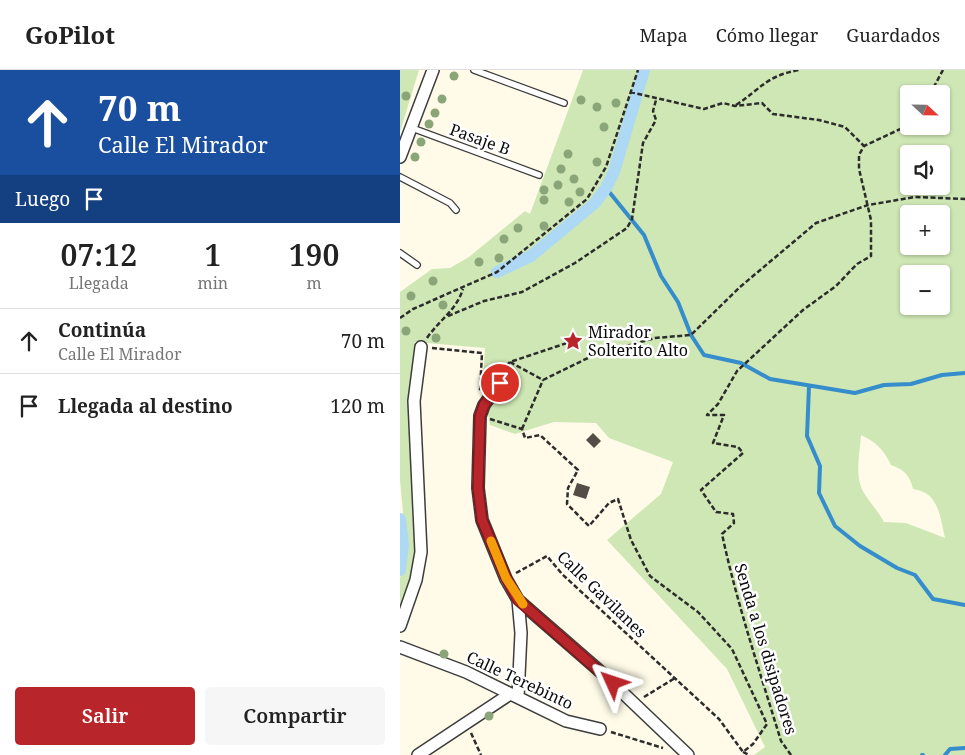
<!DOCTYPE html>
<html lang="es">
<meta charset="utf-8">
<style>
:root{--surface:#fff;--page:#f6f6f6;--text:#222;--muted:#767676;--line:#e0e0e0;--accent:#b8252a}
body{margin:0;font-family:"Noto Serif",serif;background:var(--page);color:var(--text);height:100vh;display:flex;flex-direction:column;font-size:19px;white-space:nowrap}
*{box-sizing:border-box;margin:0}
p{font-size:16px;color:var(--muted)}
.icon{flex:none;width:28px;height:28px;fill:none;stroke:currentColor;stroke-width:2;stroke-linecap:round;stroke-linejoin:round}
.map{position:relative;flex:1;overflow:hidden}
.sheet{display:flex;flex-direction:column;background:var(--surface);width:400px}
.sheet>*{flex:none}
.guide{background:#1a4fa0;color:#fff;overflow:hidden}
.needle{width:32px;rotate:112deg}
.fabs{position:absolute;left:500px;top:15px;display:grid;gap:10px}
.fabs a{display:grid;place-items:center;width:50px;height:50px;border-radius:5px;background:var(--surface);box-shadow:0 1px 4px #0004;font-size:25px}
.pin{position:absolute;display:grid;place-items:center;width:42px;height:42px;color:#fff;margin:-21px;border:2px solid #fff;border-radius:50%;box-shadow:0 1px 5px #0007}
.me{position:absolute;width:55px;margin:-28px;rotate:312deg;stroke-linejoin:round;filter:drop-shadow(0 0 4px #0008)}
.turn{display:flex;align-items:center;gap:18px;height:105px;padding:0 15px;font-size:22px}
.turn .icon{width:65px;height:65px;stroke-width:2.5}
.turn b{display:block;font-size:35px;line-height:42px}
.then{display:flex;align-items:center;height:48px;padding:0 15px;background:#0003;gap:10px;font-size:19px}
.eta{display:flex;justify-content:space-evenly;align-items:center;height:85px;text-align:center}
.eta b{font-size:30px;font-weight:600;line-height:35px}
.button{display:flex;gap:10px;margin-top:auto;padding:10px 15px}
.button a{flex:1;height:58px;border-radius:5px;background:var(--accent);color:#fff;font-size:20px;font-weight:600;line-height:58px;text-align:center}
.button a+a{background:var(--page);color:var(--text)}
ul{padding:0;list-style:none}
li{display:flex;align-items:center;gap:15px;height:65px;padding:0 15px;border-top:1px solid var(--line)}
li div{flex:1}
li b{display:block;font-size:19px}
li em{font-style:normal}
header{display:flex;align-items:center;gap:30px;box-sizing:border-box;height:70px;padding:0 25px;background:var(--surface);border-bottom:1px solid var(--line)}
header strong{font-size:24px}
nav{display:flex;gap:28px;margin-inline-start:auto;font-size:18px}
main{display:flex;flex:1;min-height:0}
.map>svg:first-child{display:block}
.green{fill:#cee7b4;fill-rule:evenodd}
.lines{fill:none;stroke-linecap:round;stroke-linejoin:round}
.stream{stroke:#368dcb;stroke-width:4}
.canal{stroke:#aed9f5;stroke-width:12}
.building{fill:#534c47}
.lane-casing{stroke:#3d3d3d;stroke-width:8}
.street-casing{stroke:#3d3d3d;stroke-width:14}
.path{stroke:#2c2c2c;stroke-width:2.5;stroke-dasharray:5 2.5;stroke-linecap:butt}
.lane{stroke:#fff;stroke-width:5.5}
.street{stroke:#fff;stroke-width:11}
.tree{fill:#8aa678}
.route-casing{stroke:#78181b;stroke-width:12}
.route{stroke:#b8252a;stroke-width:9}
.slow{stroke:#f59e0b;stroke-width:9}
.labels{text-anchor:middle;stroke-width:5;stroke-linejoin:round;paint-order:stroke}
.street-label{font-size:16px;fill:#0a0a0a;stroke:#fff}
.poi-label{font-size:16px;fill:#0a0a0a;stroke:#fff;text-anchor:start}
</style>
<header>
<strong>GoPilot</strong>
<nav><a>Mapa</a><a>Cómo llegar</a><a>Guardados</a></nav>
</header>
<main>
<section class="sheet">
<div class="guide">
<div class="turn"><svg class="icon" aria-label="ahead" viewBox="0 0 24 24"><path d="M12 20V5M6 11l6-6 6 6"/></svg><div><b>70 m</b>Calle El Mirador</div></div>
<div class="then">Luego<svg class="icon" aria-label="arrive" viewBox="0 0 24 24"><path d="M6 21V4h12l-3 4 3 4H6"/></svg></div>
</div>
<div class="eta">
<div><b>07:12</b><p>Llegada</p></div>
<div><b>1</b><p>min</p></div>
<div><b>190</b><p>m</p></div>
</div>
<ul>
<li><svg class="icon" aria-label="ahead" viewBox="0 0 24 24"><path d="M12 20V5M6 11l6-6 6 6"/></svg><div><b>Continúa</b><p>Calle El Mirador</p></div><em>70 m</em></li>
<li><svg class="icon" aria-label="arrive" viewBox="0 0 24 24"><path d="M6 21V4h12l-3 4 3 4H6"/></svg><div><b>Llegada al destino</b></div><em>120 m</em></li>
</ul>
<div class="button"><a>Salir</a><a>Compartir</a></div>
</section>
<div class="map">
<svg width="565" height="685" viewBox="0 0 565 685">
<rect width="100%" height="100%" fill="#fffbe8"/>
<path class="green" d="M0,0H19L0,62Z
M183,0H565V685H354L365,677L327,599L207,470L261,424L273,392L209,368L196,353L154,352L115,364L90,355L83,315L85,278L15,272L8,333L16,477L15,494L0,541V508L6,488V474L0,410V222L32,199L50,198L69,187L125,141L130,144ZM509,24H541V56H509ZM509,84H541V116H509ZM509,144H541V176H509ZM509,204H541V236H509ZM461,365C476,372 484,380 491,395C505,400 510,406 513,419C539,422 540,447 545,468L506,453L484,452C479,442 470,433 464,423C454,406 460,384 461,365Z"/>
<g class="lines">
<path class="stream" d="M206,118L244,165L261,206L278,232L291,265L304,285L341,293L370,309L455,323L484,315L511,314L542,305L565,303
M409,316L407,366L420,396L419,423L435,456L460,476L497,498L515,505L533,529L565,535
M522,685H523
M545,685L550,679L565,678"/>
<path class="canal" d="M97,202L131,186L195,133L206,118L214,102L244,0
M0,449L3,475L0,500"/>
</g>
<path class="building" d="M193,363L201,371L194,378L186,370Z
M177,413L190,417L186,429L173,425Z"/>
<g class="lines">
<defs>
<path id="lane" d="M74,0L164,33
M12,58L139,105
M0,107L50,133L56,140
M0,183L17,195"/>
<path id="street" d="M0,87L33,0
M100,313L84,335L80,346L78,418L82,450L106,509L118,530L121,563L118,627
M118,530L202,603L288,685
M0,556L16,510L21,482L14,331L21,277
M0,577L66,602L166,651L200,659
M18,685L110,624"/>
</defs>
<use href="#lane" class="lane-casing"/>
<use href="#street" class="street-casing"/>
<path class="path" d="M230,22L304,39L323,33L335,36L362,33L373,44L419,50L445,57L464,76
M530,24L543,0
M336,35C362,18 366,6 399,0
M48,246L84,231L122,222L175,193L227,158L232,149L243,73L256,50L253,41L256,30
M0,248L13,239L97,202L187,129L206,97L238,0
M27,268C39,250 56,241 63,219
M32,278L82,283L80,321
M110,292L143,310L194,285L255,268L291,265L340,217L416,153L468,135L515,127L565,129
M101,301L110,292L173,271
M90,349L122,359L125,368L140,365L178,400L168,418L167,434L189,456L209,433L218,429L231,470L250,506L298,542L332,579L367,654L353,674L343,682
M122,359L143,310
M116,503L147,486L162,504L319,649L343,682
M244,627L275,608
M211,662L263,678
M71,663L81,685
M343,682L349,685
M391,685L381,671C360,602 337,534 322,464L334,453L333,444L316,442L301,420L343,383L338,377L313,373L324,345H307L318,334L337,301L403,240L436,216L457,194L471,186V150L459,99V85L464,76L509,55"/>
<use href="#lane" class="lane"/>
<use href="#street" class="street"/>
</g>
<g class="tree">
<circle cx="54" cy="6" r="4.5"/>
<circle cx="6" cy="26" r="4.5"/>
<circle cx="42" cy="29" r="4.5"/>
<circle cx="181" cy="30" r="4.5"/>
<circle cx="216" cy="33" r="4.5"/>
<circle cx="197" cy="37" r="4.5"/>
<circle cx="35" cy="43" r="4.5"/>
<circle cx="29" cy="54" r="4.5"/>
<circle cx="204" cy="57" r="4.5"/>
<circle cx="21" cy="72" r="4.5"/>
<circle cx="168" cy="84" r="4.5"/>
<circle cx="15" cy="87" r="4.5"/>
<circle cx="197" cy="92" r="4.5"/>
<circle cx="161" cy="99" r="4.5"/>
<circle cx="174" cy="109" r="4.5"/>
<circle cx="158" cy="115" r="4.5"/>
<circle cx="144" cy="120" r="4.5"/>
<circle cx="180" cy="122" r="4.5"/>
<circle cx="144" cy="130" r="4.5"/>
<circle cx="169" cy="132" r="4.5"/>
<circle cx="144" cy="156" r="4.5"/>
<circle cx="118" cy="158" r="4.5"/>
<circle cx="104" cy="169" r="4.5"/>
<circle cx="99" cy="188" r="4.5"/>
<circle cx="79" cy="192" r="4.5"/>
<circle cx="33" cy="211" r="4.5"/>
<circle cx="11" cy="226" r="4.5"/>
<circle cx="43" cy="235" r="4.5"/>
<circle cx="6" cy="261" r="4.5"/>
<circle cx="36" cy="268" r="4.5"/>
<circle cx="44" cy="584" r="4.5"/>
<circle cx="89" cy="646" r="4.5"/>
</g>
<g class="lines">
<defs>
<path id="route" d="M100,313L84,335L80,346L78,418L82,450L106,508L118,530L213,613"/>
</defs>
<use href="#route" class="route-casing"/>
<use href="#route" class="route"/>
<path class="slow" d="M91,471L106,508L123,534"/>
</g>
<defs>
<symbol id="sight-bare" viewBox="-9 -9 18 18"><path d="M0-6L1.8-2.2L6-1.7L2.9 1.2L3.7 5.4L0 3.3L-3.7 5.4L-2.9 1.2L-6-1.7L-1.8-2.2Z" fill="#b8252a" stroke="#fff" stroke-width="2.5" paint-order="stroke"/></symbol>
</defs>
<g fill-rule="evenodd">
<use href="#sight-bare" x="159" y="257" width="28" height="28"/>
</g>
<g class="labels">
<g class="street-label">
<text transform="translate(80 69) rotate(20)" y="6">Pasaje B</text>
<text transform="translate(202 524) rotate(44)" y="6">Calle Gavilanes</text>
<text transform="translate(366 579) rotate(73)" y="6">Senda a los disipadores</text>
<text transform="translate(120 610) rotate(25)" y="6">Calle Terebinto</text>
</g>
<g class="poi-label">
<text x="188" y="268">Mirador<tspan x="188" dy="18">Solterito Alto</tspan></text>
</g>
</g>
</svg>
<div class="fabs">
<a><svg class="needle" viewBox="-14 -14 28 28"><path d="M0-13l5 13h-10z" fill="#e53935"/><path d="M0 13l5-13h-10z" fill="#767676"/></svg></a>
<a><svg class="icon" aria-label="sound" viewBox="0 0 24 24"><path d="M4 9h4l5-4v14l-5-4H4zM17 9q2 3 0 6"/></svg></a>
<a>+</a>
<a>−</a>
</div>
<div class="pin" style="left:100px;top:313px;background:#d93025"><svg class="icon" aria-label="arrive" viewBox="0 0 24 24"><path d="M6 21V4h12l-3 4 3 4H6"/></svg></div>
<svg class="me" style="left:213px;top:613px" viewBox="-20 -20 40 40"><path d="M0-17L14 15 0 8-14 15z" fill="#b8252a" stroke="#fff" stroke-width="4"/></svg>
</div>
</main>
